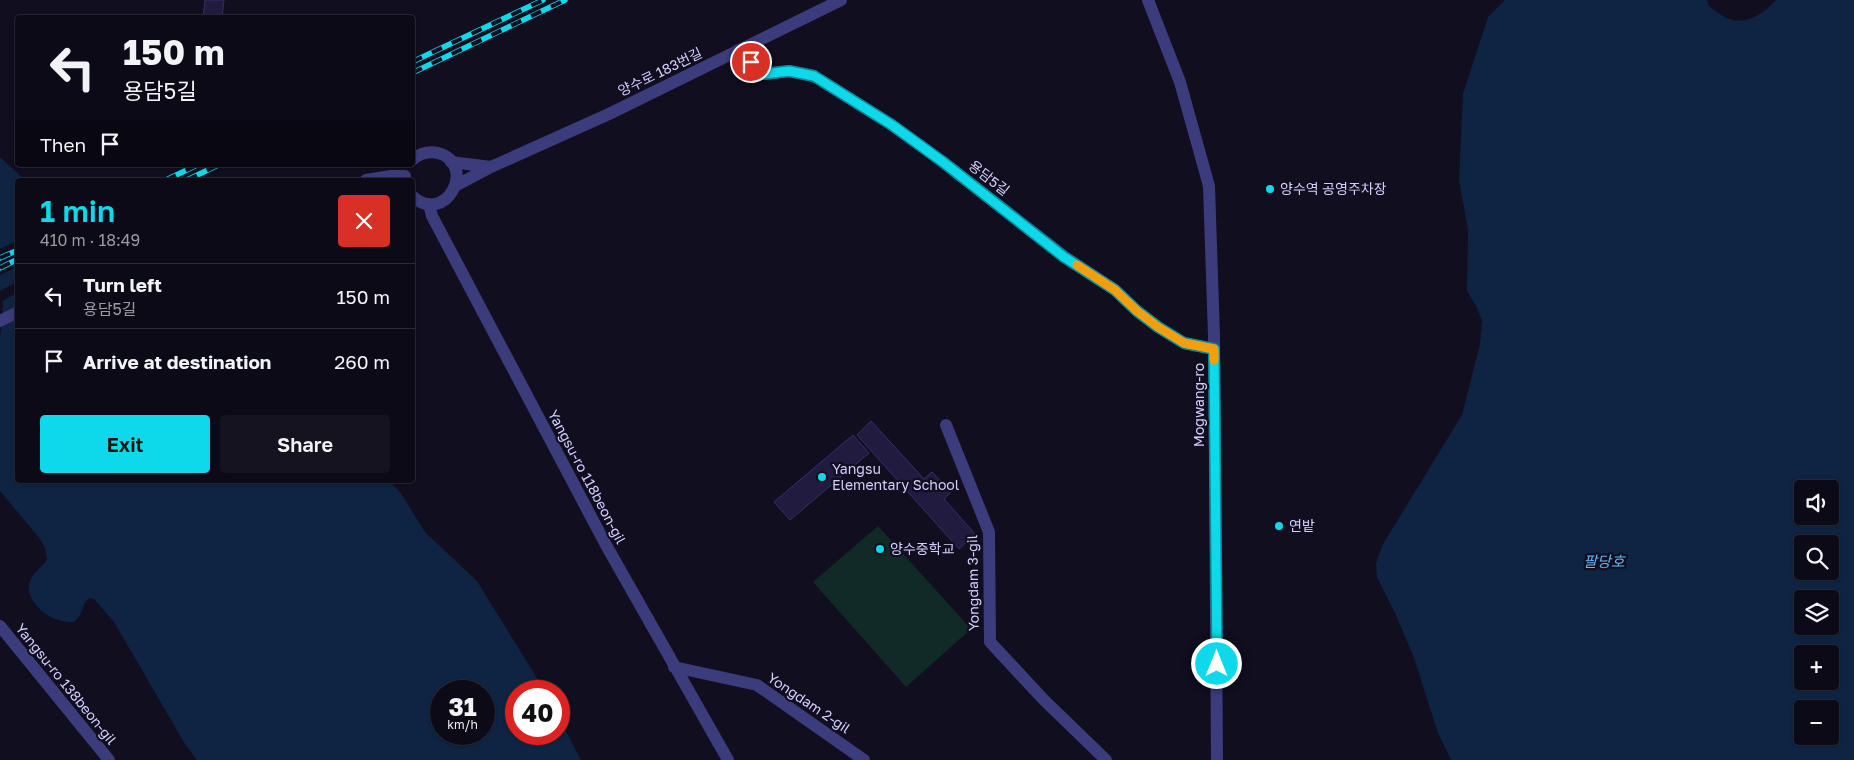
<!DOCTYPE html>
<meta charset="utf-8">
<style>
:root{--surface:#0c0a17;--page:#151320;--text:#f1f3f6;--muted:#9a9aa1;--line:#2c2b36;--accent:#0dd9ea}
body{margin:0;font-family:"Golos Text","Noto Sans KR",sans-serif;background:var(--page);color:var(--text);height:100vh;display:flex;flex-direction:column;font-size:19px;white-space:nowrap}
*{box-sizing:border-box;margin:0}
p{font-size:16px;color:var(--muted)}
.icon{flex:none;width:28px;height:28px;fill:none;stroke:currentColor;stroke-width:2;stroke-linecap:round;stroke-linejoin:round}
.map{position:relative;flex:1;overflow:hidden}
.sheet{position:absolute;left:15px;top:178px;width:400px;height:305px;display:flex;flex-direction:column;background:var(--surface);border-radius:5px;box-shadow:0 1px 4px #0004,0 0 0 1px var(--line)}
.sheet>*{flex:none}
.hud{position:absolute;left:15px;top:15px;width:400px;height:152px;border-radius:5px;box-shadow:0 1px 4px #0004,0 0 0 1px var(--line);background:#0c0a17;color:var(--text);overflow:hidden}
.fabs{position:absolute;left:1794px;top:480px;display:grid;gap:10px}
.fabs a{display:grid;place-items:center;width:45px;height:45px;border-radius:5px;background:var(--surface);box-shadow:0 1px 4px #0004,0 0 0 1px var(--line);font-size:25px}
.speed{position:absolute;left:430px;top:680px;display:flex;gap:10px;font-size:25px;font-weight:700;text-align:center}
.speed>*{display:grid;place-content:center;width:65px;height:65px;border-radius:50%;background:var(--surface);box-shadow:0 1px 4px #0004,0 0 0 1px var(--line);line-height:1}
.speed small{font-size:12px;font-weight:400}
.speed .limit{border:8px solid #d22;background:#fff;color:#111}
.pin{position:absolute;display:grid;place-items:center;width:42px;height:42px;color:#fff;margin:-21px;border:2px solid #fff;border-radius:50%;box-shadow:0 1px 5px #0007}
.me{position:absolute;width:55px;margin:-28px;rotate:0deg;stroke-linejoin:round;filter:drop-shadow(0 0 4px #0008)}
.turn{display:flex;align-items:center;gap:18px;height:105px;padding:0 25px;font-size:22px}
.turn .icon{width:65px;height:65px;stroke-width:2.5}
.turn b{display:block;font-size:35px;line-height:42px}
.then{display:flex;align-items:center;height:48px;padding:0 25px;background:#0003;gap:10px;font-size:19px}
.round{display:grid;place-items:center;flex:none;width:52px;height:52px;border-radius:5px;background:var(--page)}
.summary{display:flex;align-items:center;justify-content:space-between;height:85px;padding:0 25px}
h1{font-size:30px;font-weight:600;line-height:38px;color:var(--accent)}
.cta{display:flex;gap:10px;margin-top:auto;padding:10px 25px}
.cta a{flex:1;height:58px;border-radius:5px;background:var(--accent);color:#111;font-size:20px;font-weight:600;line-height:58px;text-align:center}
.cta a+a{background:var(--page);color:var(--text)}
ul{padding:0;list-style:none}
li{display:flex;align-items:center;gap:15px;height:65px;padding:0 25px;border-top:1px solid var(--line)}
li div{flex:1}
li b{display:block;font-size:19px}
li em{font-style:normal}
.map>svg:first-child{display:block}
.green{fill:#112927}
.water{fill:#0f2442;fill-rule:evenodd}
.pier{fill:#100e1f}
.building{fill:#211b3f;stroke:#392e6a}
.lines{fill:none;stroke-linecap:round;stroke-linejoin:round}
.minor{stroke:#3c3b7c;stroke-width:12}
.rail-casing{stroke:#0dd9ea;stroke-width:5.5}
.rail{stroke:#100e1f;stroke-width:4;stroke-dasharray:11;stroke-linecap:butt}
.route-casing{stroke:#088d98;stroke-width:12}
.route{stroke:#0dd9ea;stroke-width:9}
.slow{stroke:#f59e0b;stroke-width:9}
.poi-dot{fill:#0dd9ea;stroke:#100e1f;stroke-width:2}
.labels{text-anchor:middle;stroke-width:4.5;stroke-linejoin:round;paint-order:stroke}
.street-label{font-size:14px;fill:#d3cefc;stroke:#100e1f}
.poi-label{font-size:14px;fill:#d3cefc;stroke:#100e1f;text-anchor:start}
.water-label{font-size:15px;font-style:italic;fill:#62b5f6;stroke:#100e1f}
</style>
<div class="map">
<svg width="1854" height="760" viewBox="0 0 1854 760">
<rect width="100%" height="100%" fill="#100e1f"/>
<path class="green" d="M878,526L971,629L906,687L813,582Z"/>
<path class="water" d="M1505,0H1707L1709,6C1715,10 1722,17 1730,19C1748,25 1764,13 1776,0H1854V760H1451L1438,733L1414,658L1395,613L1377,577L1376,563L1383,544L1462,415L1480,344L1482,321L1476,306L1467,291L1468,230L1459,180L1463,94L1488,17ZM1802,489H1830V516H1802ZM1802,544H1830V571H1802ZM1802,599H1830V626H1802ZM1802,654H1830V681H1802ZM1802,709H1830V736H1802Z
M0,157L25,180H18V480H388L400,492L425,532L477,581L545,691H516V734H559V718L581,760H197L185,744L114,622L94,599L90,598C80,605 85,613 74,622C70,622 66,622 62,621C47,618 27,602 29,585C31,573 42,568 47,559L45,548L40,539L0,491V339L3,303L0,294ZM441,691H484V734H441Z"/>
<path class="pier" d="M17,241V267L0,275V249Z
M17,282V293L0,302V291Z"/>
<path class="building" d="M205,0H224L222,18H203Z
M871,421L924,479L932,472L951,492L944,499L975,534L959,549L857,435Z
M853,435L869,453L790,520L774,502Z"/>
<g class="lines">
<path class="minor" d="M1148,0L1180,82L1209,186L1214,336L1217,760
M738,50L764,74L789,71L814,76L892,125L943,162L1065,257L1115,290L1137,311L1158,327L1184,343L1214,349
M412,160C420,153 428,151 438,153C478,164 446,227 412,196
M451,162L491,167
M366,180L391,176H405
M455,186L491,167L609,114L841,0
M429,204L432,216L606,545L728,760
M0,321L18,312
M946,425L989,532L990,642L1044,700L1106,760
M0,626L109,760
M674,667L757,685L864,760"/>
<defs>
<path id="rail" d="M412,62L543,0
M412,73L565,0
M166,180L197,165
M187,180L218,165
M0,258L18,250
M0,268L18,259"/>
</defs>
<use href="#rail" class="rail-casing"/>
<use href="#rail" class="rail"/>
</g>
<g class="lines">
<defs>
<path id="route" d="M751,62L764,74L789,71L814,76L892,125L943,162L1064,257L1115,290L1137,311L1158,327L1184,343L1214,349L1217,664"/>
</defs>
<use href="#route" class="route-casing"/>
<use href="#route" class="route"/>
<path class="slow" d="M1077,265L1115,290L1137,311L1158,327L1184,343L1214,349V360"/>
</g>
<g class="poi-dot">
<circle cx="1270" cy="189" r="5"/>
<circle cx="822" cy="477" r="5"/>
<circle cx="1279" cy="526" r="5"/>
<circle cx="880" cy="549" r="5"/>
</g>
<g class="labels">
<g class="street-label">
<text transform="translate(660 72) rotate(-26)" y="5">양수로 183번길</text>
<text transform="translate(989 178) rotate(38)" y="5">용담5길</text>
<text transform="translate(1199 405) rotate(-90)" y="5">Mogwang-ro</text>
<text transform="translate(587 477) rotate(62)" y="5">Yangsu-ro 118beon-gil</text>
<text transform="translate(973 583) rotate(-91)" y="5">Yongdam 3-gil</text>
<text transform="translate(66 684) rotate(51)" y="5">Yangsu-ro 138beon-gil</text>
<text transform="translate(809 703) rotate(34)" y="5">Yongdam 2-gil</text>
</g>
<g class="poi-label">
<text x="1280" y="194">양수역 공영주차장</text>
<text x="832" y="474">Yangsu<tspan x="832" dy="16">Elementary School</tspan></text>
<text x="1289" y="531">연밭</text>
<text x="890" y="554">양수중학교</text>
</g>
<g class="water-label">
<text x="1604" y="567">팔당호</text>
</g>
</g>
</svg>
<div class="fabs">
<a><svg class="icon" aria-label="sound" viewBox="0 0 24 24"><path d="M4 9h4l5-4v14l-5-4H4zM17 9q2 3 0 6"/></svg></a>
<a><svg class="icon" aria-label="search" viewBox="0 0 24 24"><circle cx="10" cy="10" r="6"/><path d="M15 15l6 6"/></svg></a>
<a><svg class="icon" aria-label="layers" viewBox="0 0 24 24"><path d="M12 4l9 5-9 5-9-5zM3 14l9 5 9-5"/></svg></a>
<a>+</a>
<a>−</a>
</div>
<div class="speed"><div>31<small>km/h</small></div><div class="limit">40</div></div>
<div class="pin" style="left:751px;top:62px;background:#d93025"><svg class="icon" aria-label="arrive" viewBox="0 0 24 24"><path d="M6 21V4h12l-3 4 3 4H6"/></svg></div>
<svg class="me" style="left:1217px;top:664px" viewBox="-20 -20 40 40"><circle r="17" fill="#0dd9ea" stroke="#fff" stroke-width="3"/><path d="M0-11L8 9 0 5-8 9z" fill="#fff"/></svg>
<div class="hud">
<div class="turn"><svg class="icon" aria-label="left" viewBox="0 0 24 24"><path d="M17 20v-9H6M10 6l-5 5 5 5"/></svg><div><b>150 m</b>용담5길</div></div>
<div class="then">Then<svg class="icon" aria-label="arrive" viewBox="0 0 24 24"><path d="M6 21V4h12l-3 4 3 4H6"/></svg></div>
</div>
<section class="sheet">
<div class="summary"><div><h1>1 min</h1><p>410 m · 18:49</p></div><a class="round" style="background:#d93025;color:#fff"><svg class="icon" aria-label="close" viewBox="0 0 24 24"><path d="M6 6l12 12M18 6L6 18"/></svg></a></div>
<ul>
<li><svg class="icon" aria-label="left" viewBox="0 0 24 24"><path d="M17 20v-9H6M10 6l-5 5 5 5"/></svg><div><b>Turn left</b><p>용담5길</p></div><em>150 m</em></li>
<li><svg class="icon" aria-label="arrive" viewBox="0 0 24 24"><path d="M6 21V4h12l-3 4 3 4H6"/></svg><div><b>Arrive at destination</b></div><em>260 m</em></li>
</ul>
<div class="cta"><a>Exit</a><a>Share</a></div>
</section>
</div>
